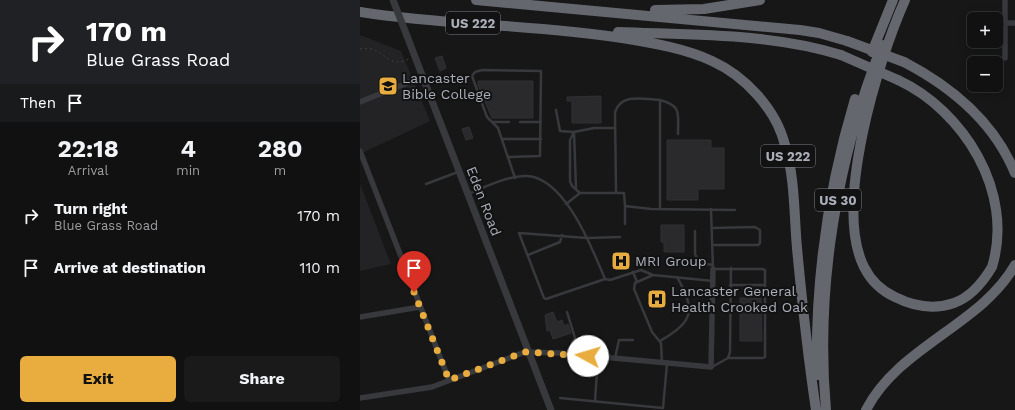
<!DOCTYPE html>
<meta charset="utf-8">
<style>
:root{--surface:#111112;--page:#1a1a1b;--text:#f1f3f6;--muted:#9c9d9f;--line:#303132;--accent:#e8ac3f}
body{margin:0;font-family:"Work Sans",sans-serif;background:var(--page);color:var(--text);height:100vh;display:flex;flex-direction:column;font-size:15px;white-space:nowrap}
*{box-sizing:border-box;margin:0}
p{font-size:13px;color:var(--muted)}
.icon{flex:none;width:22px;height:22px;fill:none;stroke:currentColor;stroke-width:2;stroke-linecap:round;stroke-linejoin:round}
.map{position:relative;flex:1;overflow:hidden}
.panel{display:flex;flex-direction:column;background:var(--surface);width:360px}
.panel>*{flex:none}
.banner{background:#202124;color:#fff;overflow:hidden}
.controls{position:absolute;left:607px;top:12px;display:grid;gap:8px}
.controls a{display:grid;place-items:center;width:36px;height:36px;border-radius:6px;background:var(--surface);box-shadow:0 2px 10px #0003,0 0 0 1px var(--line);font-size:20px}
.pin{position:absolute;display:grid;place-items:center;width:34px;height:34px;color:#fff;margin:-41px -17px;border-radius:50% 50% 50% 0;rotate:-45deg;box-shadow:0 0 4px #0007}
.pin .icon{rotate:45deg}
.me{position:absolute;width:44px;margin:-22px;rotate:276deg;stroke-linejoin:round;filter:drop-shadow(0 0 3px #0008)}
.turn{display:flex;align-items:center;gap:14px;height:84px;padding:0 20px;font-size:18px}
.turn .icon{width:52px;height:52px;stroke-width:2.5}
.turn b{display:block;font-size:28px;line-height:34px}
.then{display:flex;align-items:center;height:38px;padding:0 20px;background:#0003;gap:8px;font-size:15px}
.eta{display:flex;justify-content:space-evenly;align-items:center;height:68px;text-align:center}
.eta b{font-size:24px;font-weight:700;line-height:28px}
.button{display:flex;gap:8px;margin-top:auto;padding:8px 20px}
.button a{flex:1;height:46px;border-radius:6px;background:var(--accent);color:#111;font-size:16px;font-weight:700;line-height:46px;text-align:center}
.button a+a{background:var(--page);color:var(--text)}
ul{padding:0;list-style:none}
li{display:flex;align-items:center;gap:12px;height:52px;padding:0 20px}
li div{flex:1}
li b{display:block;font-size:15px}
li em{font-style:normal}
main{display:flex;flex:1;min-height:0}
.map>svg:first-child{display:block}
.built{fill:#232325}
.building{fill:#2a2a2c;stroke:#313134}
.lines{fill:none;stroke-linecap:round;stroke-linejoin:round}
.path{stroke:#3e4044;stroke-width:1;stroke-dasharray:2 3;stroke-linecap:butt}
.service{stroke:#38393d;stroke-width:2.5}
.minor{stroke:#38393d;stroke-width:5.5}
.tertiary{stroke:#38393d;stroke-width:7}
.motorway{stroke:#64676e;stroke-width:10}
.tertiary-bridge{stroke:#38393d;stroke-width:7}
.motorway-bridge{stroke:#64676e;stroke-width:10}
.route{stroke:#e8ac3f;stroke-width:7;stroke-dasharray:0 12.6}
.labels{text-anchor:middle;stroke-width:4;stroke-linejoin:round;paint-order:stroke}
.shield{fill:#121213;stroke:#7c7f86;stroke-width:1}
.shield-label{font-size:13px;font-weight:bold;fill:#a9aeb8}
.poi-label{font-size:14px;fill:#a9aeb8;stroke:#121213;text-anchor:start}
.street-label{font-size:14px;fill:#a9aeb8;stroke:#121213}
</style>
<main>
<section class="panel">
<div class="banner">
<div class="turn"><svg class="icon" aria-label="right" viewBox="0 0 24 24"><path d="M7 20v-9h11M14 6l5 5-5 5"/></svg><div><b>170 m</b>Blue Grass Road</div></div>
<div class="then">Then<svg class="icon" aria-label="arrive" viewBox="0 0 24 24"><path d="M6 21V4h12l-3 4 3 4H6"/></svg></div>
</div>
<div class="eta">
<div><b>22:18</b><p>Arrival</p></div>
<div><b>4</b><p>min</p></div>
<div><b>280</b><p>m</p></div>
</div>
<ul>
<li><svg class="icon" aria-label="right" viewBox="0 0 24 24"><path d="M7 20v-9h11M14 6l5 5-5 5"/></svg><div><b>Turn right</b><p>Blue Grass Road</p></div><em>170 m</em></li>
<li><svg class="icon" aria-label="arrive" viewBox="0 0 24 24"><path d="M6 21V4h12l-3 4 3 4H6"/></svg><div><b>Arrive at destination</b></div><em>110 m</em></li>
</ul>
<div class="button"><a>Exit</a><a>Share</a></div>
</section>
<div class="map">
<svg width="655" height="410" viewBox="0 0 655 410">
<rect width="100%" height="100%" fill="#171718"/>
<path class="built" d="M0,35L41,51L70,121L0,154Z
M0,184L31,264L0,271Z"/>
<path class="building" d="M82,56L86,68L80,71L75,58Z
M118,81H173V118H132L118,85Z
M241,96V123H212V101H207V97Z
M109,127L113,138L106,140L102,129Z
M307,140H351V148H364V189H338V200H307Z
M301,225H324V252H304V242H301Z
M380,298H401L402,341H380Z
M193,312L197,322L202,320L204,326L208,324L211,333L193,339L190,330L187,331L185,315Z"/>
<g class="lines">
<path class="path" d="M0,49C20,45 26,63 39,62C42,62 46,60 49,59"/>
<path class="service" d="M300,100C322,106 318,113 318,134
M196,110L200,131L214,132L234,128H255
M132,122H149
M160,122H181
M142,139H181
M149,157L180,156L181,71L122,70L115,72L112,76L127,117L138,128L155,178
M66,184L98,172
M216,189L214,132L210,140V181L212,186L220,193H264L265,206L291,209L375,210
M256,192L255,112C261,93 284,99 300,100V209
M108,194C124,187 150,175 167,176C205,178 232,248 245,279L186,299L184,298L159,233L227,238L260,237
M206,204L220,193
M351,209L353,269H402L405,270V357L403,358H368L352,367
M265,224V206
M352,228L395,227L400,230V243L398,245H352
M335,231V254L339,263L353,265
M168,255L200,242L202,235
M273,272L277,282
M293,275L275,283L274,289L292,332L301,343L302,363
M245,279L250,280L281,270L293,275L353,281
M370,285H405
M300,341C334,321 336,311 317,277
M207,353L215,338L207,312
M255,358L259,340H273
M368,358L370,352L371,268
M200,398L303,408L307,364
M235,401L238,357"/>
<path class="minor" d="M645,23H655
M645,58V0
M0,102L62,77
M0,151L89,380
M0,317L60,307
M0,398L72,387L165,352L199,353L351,367L353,269"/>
<path class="tertiary" d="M47,36L191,410"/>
<path class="motorway" d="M116,0L440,30L459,33L487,41
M295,10L344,9L400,0
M0,12C87,26 175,24 262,38C292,43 324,48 352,61C385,76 416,109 425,145C435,178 434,214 437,248C442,302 448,356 456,410
M258,32C332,35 411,33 481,55
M512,52L533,0
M544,62C592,87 634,122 655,173
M538,80C603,110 655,192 632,267C623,282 611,297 594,303C574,310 553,306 535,297C522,291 511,281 504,267C473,205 518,61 545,0
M457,375C455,281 468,189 495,99
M466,410C455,287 477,159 522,45
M506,410C539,346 621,325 655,265"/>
<path class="tertiary-bridge" d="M33,0L47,36"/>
<path class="motorway-bridge" d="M487,41L544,62
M481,55L538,80"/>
</g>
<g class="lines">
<path class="route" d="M54,292L89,380L165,352L228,356"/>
</g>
<defs>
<symbol id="university-square" viewBox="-11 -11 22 22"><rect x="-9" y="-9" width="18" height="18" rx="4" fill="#e8ac3f" stroke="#121213"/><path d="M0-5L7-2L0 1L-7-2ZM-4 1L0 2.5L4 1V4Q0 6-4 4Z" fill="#111"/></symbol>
<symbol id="hospital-square" viewBox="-11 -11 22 22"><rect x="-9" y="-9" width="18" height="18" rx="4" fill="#e8ac3f" stroke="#121213"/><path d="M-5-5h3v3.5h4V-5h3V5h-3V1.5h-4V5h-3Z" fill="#111"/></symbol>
</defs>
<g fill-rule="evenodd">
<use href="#university-square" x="17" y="75" width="22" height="22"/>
<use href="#hospital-square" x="250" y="250" width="22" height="22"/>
<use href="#hospital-square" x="286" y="288" width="22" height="22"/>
</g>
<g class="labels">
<g class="shield">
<rect x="86" y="12" width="54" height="22" rx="3"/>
<rect x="401" y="145" width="54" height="22" rx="3"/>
<rect x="455" y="189" width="46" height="22" rx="3"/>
</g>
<g class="shield-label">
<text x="113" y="28">US 222</text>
<text x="428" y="161">US 222</text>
<text x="478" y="205">US 30</text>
</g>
<g class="poi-label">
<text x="42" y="83">Lancaster<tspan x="42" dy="16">Bible College</tspan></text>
<text x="275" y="266">MRI Group</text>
<text x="311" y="296">Lancaster General<tspan x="311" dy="16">Health Crooked Oak</tspan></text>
</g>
<g class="street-label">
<text transform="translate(124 201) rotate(69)" y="5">Eden Road</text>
</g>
</g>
</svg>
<div class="controls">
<a>+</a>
<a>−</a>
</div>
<div class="pin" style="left:54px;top:292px;background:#d93025"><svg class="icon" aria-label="arrive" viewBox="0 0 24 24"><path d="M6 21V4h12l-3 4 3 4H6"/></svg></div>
<svg class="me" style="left:228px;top:356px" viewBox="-20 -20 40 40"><circle r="19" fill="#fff"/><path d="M0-13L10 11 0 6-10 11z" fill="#e8ac3f"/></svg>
</div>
</main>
